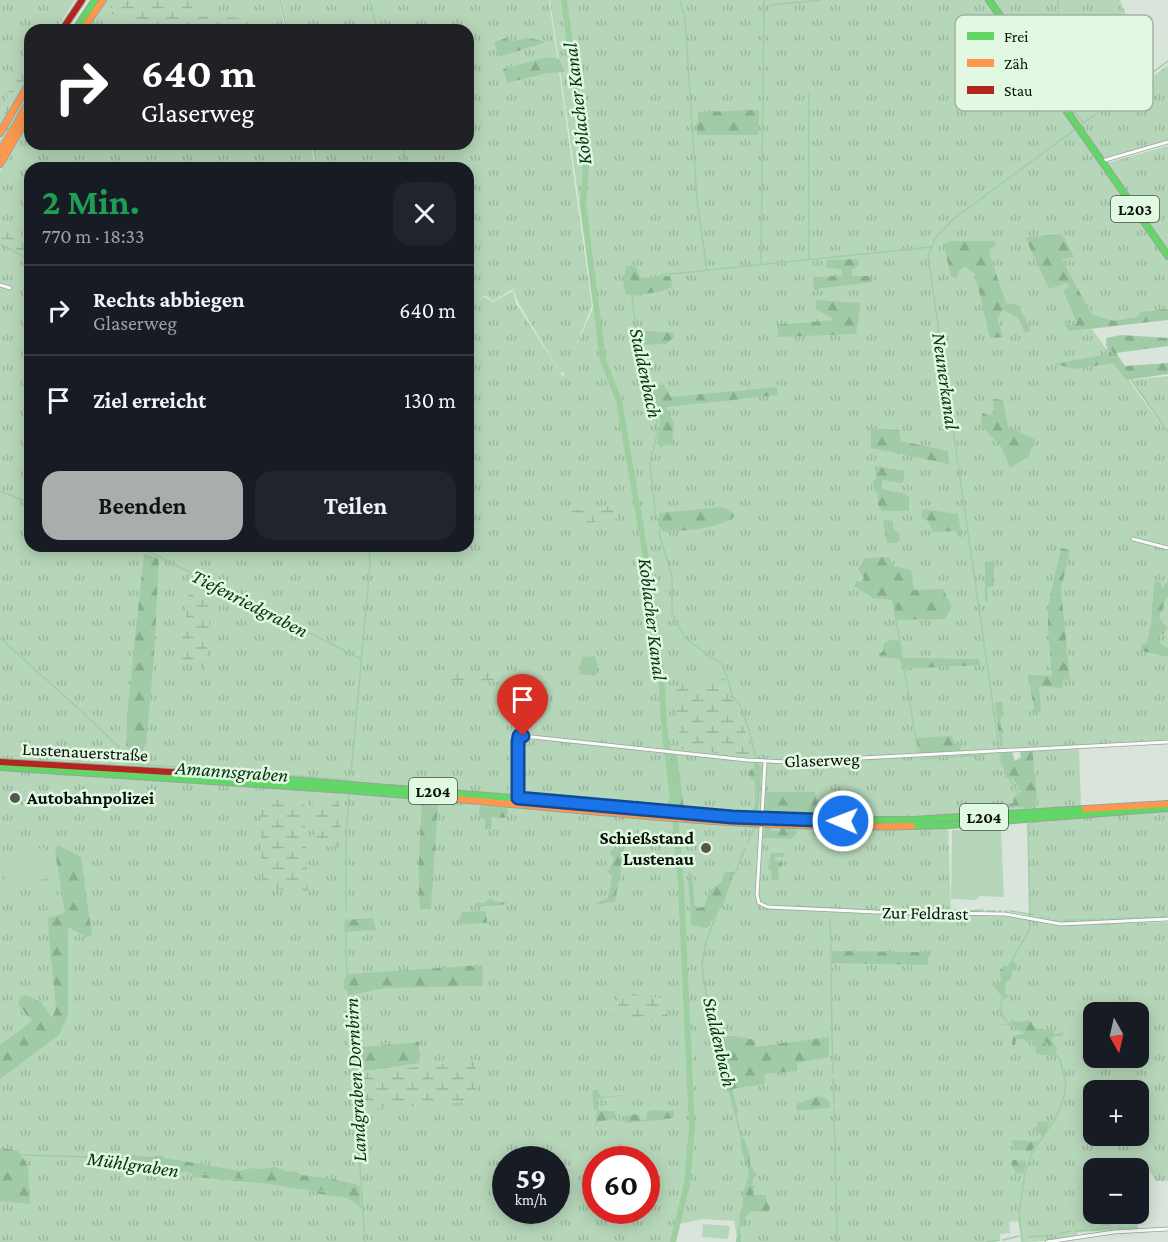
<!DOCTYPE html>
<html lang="de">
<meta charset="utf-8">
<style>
:root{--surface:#171b24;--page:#20242c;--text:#f1f3f6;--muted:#9ea1a6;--line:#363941;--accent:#a9aeac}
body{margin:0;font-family:"Crimson Pro",serif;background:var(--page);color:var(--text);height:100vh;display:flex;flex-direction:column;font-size:22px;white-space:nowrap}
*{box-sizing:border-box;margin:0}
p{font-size:20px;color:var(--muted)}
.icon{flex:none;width:33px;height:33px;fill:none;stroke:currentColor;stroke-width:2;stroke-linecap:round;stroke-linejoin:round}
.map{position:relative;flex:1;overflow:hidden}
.panel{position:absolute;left:24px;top:162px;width:450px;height:390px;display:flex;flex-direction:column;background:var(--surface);border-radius:18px;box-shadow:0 3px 15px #0003}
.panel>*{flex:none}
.top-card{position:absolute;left:24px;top:24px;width:450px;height:126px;border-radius:18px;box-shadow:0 3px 15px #0003;background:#202124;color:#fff;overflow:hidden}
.needle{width:39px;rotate:172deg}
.buttons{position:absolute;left:1083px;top:1002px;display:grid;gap:12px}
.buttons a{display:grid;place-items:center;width:66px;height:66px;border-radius:12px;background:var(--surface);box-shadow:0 3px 15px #0003;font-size:30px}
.speed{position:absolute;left:492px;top:1146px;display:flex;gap:12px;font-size:30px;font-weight:700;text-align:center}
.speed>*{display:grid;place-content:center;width:78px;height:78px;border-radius:50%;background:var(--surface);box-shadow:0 3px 15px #0003;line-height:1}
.speed small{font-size:15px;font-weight:400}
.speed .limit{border:9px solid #d22;background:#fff;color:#111}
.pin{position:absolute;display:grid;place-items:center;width:51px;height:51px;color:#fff;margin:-62px -26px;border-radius:50% 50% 50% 0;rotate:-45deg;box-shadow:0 0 6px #0007}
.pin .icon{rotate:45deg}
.me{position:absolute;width:66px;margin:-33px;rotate:271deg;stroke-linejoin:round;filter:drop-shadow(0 0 4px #0008)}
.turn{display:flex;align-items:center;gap:21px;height:126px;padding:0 18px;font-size:27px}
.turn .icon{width:78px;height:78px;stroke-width:2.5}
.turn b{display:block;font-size:42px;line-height:51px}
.round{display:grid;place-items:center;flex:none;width:63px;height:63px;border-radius:18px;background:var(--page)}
.headline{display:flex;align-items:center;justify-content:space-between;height:102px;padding:0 18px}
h1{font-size:36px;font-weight:700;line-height:45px;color:#1e9e55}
.action{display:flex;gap:12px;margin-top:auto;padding:12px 18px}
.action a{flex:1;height:69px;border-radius:18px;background:var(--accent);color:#111;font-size:24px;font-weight:700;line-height:69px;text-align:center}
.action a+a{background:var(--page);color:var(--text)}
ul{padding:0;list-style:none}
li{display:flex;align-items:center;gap:18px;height:90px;padding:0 18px;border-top:2px solid var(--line)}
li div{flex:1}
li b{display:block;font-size:22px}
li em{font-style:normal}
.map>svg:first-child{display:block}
.grass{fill:url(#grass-tufts);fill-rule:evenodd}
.forest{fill:url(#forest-firs)}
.wetland{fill:url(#wetland-marsh)}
.pitch{fill:#b6d6b9}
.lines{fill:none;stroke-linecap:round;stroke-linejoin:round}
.stream{stroke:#9dcfa3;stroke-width:1.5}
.river{stroke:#9dcfa3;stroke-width:6}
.street-casing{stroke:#99a39a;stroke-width:4.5}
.fast-casing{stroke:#99a39a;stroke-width:8}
.slow-casing{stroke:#99a39a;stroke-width:8}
.jam-casing{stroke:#99a39a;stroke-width:8}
.street{stroke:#f9fbf9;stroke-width:3}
.fast{stroke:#63d668;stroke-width:6}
.slow{stroke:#ff974d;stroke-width:6}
.jam{stroke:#b3261e;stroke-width:6}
.route-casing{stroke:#114b97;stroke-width:15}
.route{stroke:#1a73e8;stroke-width:10}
.poi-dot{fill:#505951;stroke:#e1f8e3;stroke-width:2}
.labels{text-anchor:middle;stroke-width:5;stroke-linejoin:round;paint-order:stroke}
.shield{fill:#e1f8e3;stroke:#485449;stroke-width:1.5}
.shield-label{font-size:16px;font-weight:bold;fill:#070e07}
.street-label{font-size:18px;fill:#070e07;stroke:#e1f8e3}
.poi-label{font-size:18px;font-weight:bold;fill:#070e07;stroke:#e1f8e3;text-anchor:start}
.water-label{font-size:20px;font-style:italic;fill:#02350f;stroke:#e1f8e3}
.key{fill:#e1f8e3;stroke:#a0b2a1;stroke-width:1.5}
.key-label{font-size:16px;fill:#070e07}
</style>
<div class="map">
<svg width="1168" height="1242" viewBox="0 0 1168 1242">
<defs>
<pattern id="grass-tufts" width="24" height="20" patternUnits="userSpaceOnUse" patternTransform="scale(1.5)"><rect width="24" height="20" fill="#b6d6b9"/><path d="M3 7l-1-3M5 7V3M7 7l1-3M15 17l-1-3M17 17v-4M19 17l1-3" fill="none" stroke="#9bb69e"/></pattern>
<pattern id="forest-firs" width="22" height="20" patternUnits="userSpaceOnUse" patternTransform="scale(1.5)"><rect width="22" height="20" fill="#a1cba6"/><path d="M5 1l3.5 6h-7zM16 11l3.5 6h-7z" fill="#89ad8d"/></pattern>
<pattern id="wetland-marsh" width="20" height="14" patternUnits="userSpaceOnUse" patternTransform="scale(1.5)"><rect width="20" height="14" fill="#b6d6b9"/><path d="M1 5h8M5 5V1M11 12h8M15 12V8" fill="none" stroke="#9bb69e"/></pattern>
</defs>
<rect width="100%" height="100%" fill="#d9e5da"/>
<path class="grass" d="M0,0H75L56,30H30V78L0,129Z
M107,0H279L285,30H87Z
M281,0H549L592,306L573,353L594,306L550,0H990L1168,260V319L1092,329L1164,429L1131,380L1168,376V742L1002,750L1003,771L1005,776L1012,778L1021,792L1014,797V803L1001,805L1036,809C1039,789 1033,771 1033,751L1079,749L1081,808L948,822L951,911L976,914L1012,916L1061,925L1168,922V1181H1156L1148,1169L1140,1170L1139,1206L1138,1168H1094V1214H1138V1229L1078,1232L1077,1235C1059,1239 1042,1242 1023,1242L1018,1221L1009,1222L1010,1233L1000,1234V1241L993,1242H738L734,1221L703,1219L680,1224C689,1187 693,1151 694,1113L686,933L677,810H674L682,932L690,1114L689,1156L685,1185L671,1242H0V172L30,121V144H311L315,168H30V546H468V168H318L312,144H468V30H288ZM513,289L518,302L560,372L564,373L563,377L516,303L513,291L493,302L484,297L476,301L485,295L493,301ZM1094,1012H1138V1058H1094ZM1094,1090H1138V1136H1094ZM506,1160H556V1210H506ZM596,1160H646V1210H596Z
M993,0H1120L1152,77L1168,65V141L1103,158Z
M30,88V93L0,144V139Z
M1168,146V252L1107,163Z
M1168,810V918L1064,923L1030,916L1028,822Z"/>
<path class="forest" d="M506,38L514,41L529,38L546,42L499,57L494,42Z
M548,57L559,59L565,72L547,73L507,83L503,69Z
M759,110V135H697L696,122H698V112Z
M1062,234L1074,257L1062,260L1092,315L1114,321L1137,317L1140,312L1168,309V320L1069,331L1064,322L1067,320L1072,326L1077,323L1063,290L1069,287L1067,283L1049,289L1025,237Z
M950,241H995L996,245L991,248L989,253L1006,303L1018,305L1031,330L1025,333L1018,318L1003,310L997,318L1003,337L990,338L975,274L965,267L960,270L957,278L951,277L944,244Z
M858,259L859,266L852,269V276H869L873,282L814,289L813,277L842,276V270L826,267L827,260Z
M631,265L636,267L641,278L670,276L673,287C658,294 642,294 626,295L623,282L626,267Z
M816,300L861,303L856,334L778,337L777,325L834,320L816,309Z
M639,330L674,333V337L666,344L640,345Z
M1121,335L1168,338V346L1116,353L1125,366L1168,363V374L1127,380L1112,363L1075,369L1054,364L1108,354L1106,338Z
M663,384L671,397L777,387L778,395L667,407L674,425L672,443L661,447L657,444C659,433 661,423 659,413C657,404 652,397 652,388Z
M993,399L1003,400L1008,426L1035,440L1028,457L1010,468L1002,448L981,425L982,413L994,415Z
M871,428L899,430L901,441L948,451L949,464L871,448Z
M875,466L905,471L903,483L882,480V489L905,494L909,497V511H882L878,505V493L874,491L873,481L876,479Z
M723,507L733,513L734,517C713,530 686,530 663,532L658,525L659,513Z
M922,509L958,514L962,538L958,536L957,531L933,532L928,521L921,518Z
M886,520L893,521V528L899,533L900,539L897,543H887L883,521Z
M1061,548L1070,550L1061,589L1070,681L1064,679L1062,688L1039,686L1041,712L1035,714L1028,675L1052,676L1048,628V606Z
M144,553L159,559L154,656L146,744L142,754L126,747L127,716Z
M889,557L893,566L911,570L914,590L943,589L952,607L945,619L897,620L893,600L873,598L854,586L856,581L861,582L864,578L858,569L865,558Z
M991,561L994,562V586L987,588L988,601H985V562Z
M1168,580V597L1165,600L1159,618L1167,628L1164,634L1159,633C1157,642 1161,644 1168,648V657L1142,651L1141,645L1147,642L1151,624L1154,584L1156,581L1161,583L1162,589Z
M890,640L899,641L901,656L904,658L979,659L980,665L902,669L900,659L880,657L879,654L883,651L884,643Z
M595,656L599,671L595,676L580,674L582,657Z
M995,702H1002L1004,714L1000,719L1002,729L1004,732L1002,734L1003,748L999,736Z
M951,736L956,744H961L960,751L920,753L916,738Z
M1033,751C1033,771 1039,789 1036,809L1017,807L1000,809L1001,805L1013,803L1014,797L1021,792L1012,778L1005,777C1003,770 1002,761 1002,753L1012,752L1015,761L1021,757L1020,752Z
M670,754L677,755L684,808L677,806Z
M754,763L762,766L758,811L751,813L757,801L756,781L750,779L749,772L754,767Z
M766,792H815L817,804L830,807L841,806L844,815L765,813Z
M422,800L438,803L431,909H420C417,873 420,837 422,800Z
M480,806L507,808L508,813L504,818L492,817L491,830L485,828V819L481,818L479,814Z
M765,827L772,828L770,831H779L781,828L797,830L796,835L790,839L763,838Z
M58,845L81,857L92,935L86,937L68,927V1016L59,1035L0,1079V1045L32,1021L18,1004L20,997L26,995L41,1002L52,1018L56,1008L49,939L48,918L65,913L55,850Z
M612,849H624L615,902L593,904L608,898L612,876L608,872L614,858L609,853Z
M771,853H784L783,857H775L774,860L783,863L782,866L778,868L779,880H771L772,873L768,868Z
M688,872L692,874L695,908L704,907L710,890L722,882L724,872H734L723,905L707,928L691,925Z
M491,898L494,902H508L502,905L476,907L475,903H484Z
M486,911L487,923L458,924L462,912Z
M373,918L376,930L344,932L345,920Z
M832,951L928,952V965L832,963Z
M1013,961L1017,965L1013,970L1011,978L1006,982L1005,993L1009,996L1004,999L994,987L1001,981L1000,970L1004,965L1007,967Z
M483,965L482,986L385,988L350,995L344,988L345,977L349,974Z
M1011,1019L1018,1022L1030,1020L1035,1028L1053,1030L1055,1034L1064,1032L1062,1036L1053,1037L1052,1041L1057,1048L1055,1056L1036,1054L1035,1043L1030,1040L1027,1042L1024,1039H1016L1015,1045H1012L1013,1036L1023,1034V1032L1011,1025L997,1024H1011Z
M714,1036H735L755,1040V1047L829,1037V1057L797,1063V1071L765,1074L764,1084L732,1089L738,1112L736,1114L733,1109Z
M361,1039L364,1047L420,1042L418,1046L420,1054L419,1063L373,1070H357L355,1043Z
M597,1089L601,1097L634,1094L596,1099L599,1111H614L616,1115L614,1119L598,1122L595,1126L597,1110L594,1109L592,1091Z
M819,1096L827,1099L830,1103L829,1108L797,1111L796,1104Z
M652,1110L674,1111V1118L625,1123L624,1116L639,1114L641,1120H646L647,1112Z
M1051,1121L1042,1136L1038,1132L1031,1130L1038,1126L1037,1122Z
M744,1138L750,1156L749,1163L757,1175L753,1178L752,1185L755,1186L753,1195H766L767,1203L770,1208L768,1212L751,1211L745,1217V1226H741L739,1232L741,1235V1242H736L743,1203V1193L749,1173L741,1147V1139Z
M1012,1140L1038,1142L1031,1151L1014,1150Z
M0,1148L18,1151L28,1166L30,1204L0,1201Z
M124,1154L151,1157L162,1155L165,1158L241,1171L252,1168L263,1169L274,1167L286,1171L297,1172L301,1175L327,1178L355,1184L360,1187L361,1207C344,1193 340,1198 321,1194C316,1193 313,1190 308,1190C296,1188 292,1190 280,1185L195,1177L189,1172H168L150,1166L141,1169L140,1165L133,1164V1168L126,1169L120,1161Z
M1013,1160L1027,1161L1023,1174L1015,1172L1011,1164Z"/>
<path class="wetland" d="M117,0H190L196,30C169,30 129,31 109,11Z
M198,16L280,20L282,30H201Z
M13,66L30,73V78L2,126Z
M0,222L30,240V259L0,242Z
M615,506L617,518L572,526L570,511Z
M191,576L212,587L205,670L181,658Z
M430,669L510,674L509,682L431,679Z
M723,675C733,705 746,726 753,757L682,749L672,687Z
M260,796L304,798L308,895L262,886Z
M312,797L338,801L341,809L340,847L315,846Z
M619,992L667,999L668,1023L612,1016L619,1004Z
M476,1060V1101L362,1111L358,1074Z"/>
<path class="pitch" d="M1001,829L1004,897L979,896L976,900L951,899L952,830Z
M46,848L50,878L5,885L1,854Z
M61,895L64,912L49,915L46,897Z
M703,1224L730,1226L728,1239L702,1237Z"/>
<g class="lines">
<path class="stream" d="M280,0L287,30
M370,0L377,30
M680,0L685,19L697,200L707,270
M1058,0V9
M771,5L821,0
M1058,12L1061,88L1072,110L1084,123
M313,144L317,168
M402,144L408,168
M0,244L30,260
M809,259V94
M761,263L764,0
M661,275L931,247
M630,279L638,347L642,354L646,386L657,417V434L650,463L655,512L657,519L662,525L659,533L672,577V613L686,639L723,665L733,697L740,705L749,730L756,759
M1070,282L1093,327
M1106,344L1168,432
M0,491L30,503
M138,546L361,659
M892,595L918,753
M0,638L79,709
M81,711L119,747
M119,755L125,763L350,780
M920,759L984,755
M755,764L756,814
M351,773L370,565L369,546
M1028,810L1002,765L1000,754L928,256L935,239L952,220L1168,61
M747,843L755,827
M794,906L811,907
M815,907L827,908
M831,908H837
M841,909H845
M849,909H860
M865,909L894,910
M346,910V836L349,794
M898,910H902
M906,910H911
M915,910H939
M943,910H960
M967,911L983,910
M987,911H995
M999,911H1001
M1005,911H1007
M1010,911L1034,915
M1040,917H1042
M1144,917H1148
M1152,917H1157
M1161,917L1165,916
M346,918V957L365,1242
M830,918L831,954
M1048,918H1049
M1118,918H1123
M1126,918H1131
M1135,918H1140
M1099,919H1104
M1109,919H1114
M1055,920H1056
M1064,920H1068
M1072,920H1076
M1080,920H1086
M1089,920L1095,919
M831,957V969
M831,973L832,1031
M832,1034L833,1073
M833,1078L834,1104
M834,1108V1118
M834,1121L835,1144
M835,1147V1176
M0,1153L18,1155
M23,1155L90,1157L243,1180
M836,1179V1188
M248,1180L337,1193L351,1199L362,1208
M836,1191L837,1236
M1117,1228H1126
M1130,1228H1137
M1091,1230L1113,1228
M1075,1231L1087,1230
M1058,1234L1071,1231
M1028,1237L1053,1235
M837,1239V1242
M1003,1240L1019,1236
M738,1242L741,1211L747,1205L745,1191L750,1174L704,984L702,964L706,942L730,878L736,871L745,848
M987,1242L999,1240
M1022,1242L1019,1214L1025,1172L1033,1151L1055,1119L1064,1097L1066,1085L1060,1059L1043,1040L1009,1023L1003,1017L1000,1010L1008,967L1030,929L1028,824"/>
<path class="river" d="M564,0L586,165L583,204L603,360L619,401L649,575L661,672L664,725L675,815L681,885L692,1127L687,1184L673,1242"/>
<defs>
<path id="street" d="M1102,161L1168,142
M0,285L10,288
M1133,539L1168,548
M517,805V742L519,736H523L747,760L786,762L1168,742
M762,815L765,762
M761,827L757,895L759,903L768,907L876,912L1005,914L1061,924L1168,919
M1047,1242L1114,1232L1168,1229"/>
<path id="fast" d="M989,0L1168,256
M75,30L95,0
M0,767L347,790L455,799
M238,776L526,799
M786,820H913L1085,809
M912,826L949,825L1168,808"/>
<path id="slow" d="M82,30L103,0
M0,133L30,82
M0,152L30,100
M0,164L30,113
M455,799C607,812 759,830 912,826
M1085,809L1168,804"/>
<path id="jam" d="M62,30L82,0
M0,762L238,776
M526,799L691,814L786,820"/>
</defs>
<use href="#street" class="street-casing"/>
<use href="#fast" class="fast-casing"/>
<use href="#slow" class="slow-casing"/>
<use href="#jam" class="jam-casing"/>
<use href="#street" class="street"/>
<use href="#fast" class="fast"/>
<use href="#slow" class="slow"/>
<use href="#jam" class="jam"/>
</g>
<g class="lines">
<defs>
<path id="route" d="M523,736H519L518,742V798L732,817L843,821"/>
</defs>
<use href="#route" class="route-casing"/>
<use href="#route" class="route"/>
</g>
<g class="poi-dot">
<circle cx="15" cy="798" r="6"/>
<circle cx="706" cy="848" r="6"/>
</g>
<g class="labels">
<g class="shield">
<rect x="1111" y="196" width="48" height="26" rx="4.5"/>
<rect x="409" y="778" width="48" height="26" rx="4.5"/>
<rect x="960" y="804" width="48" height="26" rx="4.5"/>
</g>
<g class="shield-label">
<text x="1135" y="215">L203</text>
<text x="433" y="797">L204</text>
<text x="984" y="823">L204</text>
</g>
<g class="street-label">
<text transform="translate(85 752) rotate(3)" y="6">Lustenauerstraße</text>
<text transform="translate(822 760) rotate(-2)" y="6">Glaserweg</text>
<text transform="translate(925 913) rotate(1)" y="6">Zur Feldrast</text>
</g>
<g class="poi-label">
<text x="27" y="804">Autobahnpolizei</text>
<text x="694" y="844" text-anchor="end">Schießstand<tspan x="694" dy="21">Lustenau</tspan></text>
</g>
<g class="water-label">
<text transform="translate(577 104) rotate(-97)" y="7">Koblacher Kanal</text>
<text transform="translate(646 373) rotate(78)" y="7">Staldenbach</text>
<text transform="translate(946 381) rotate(82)" y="7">Neunerkanal</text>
<text transform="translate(250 603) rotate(27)" y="7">Tiefenriedgraben</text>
<text transform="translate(653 619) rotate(83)" y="7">Koblacher Kanal</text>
<text transform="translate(232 771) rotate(4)" y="7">Amannsgraben</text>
<text transform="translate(720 1042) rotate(77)" y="7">Staldenbach</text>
<text transform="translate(355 1080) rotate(-93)" y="7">Landgraben Dornbirn</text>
<text transform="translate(133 1164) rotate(8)" y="7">Mühlgraben</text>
</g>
</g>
<rect x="955" y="15" width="198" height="96" rx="9" class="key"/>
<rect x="967" y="32" width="27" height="8" fill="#63d668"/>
<rect x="967" y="59" width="27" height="8" fill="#ff974d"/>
<rect x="967" y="86" width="27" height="8" fill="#b3261e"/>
<g class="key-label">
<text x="1004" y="42">Frei</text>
<text x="1004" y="69">Zäh</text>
<text x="1004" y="96">Stau</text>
</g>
</svg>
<div class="buttons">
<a><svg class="needle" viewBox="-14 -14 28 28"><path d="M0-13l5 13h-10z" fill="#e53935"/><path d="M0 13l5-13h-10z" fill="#9ea1a6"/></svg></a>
<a>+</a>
<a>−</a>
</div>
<div class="speed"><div>59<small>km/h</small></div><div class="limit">60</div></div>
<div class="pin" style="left:523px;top:736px;background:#d93025"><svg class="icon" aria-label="arrive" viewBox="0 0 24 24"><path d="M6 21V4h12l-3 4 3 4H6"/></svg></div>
<svg class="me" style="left:843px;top:821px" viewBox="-20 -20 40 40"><circle r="17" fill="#1a73e8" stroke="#fff" stroke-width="3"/><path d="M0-11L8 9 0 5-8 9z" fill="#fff"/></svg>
<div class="top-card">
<div class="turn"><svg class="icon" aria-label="right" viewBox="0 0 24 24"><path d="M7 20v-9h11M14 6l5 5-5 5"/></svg><div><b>640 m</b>Glaserweg</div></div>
</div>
<section class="panel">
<div class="headline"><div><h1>2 Min.</h1><p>770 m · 18:33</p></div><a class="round"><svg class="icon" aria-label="close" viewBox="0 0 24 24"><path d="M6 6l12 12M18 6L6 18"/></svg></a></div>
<ul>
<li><svg class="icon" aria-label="right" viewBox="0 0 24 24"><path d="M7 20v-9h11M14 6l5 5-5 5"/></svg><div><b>Rechts abbiegen</b><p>Glaserweg</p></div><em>640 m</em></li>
<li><svg class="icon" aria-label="arrive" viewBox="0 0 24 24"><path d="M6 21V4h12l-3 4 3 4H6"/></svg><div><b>Ziel erreicht</b></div><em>130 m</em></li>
</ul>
<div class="action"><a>Beenden</a><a>Teilen</a></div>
</section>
</div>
